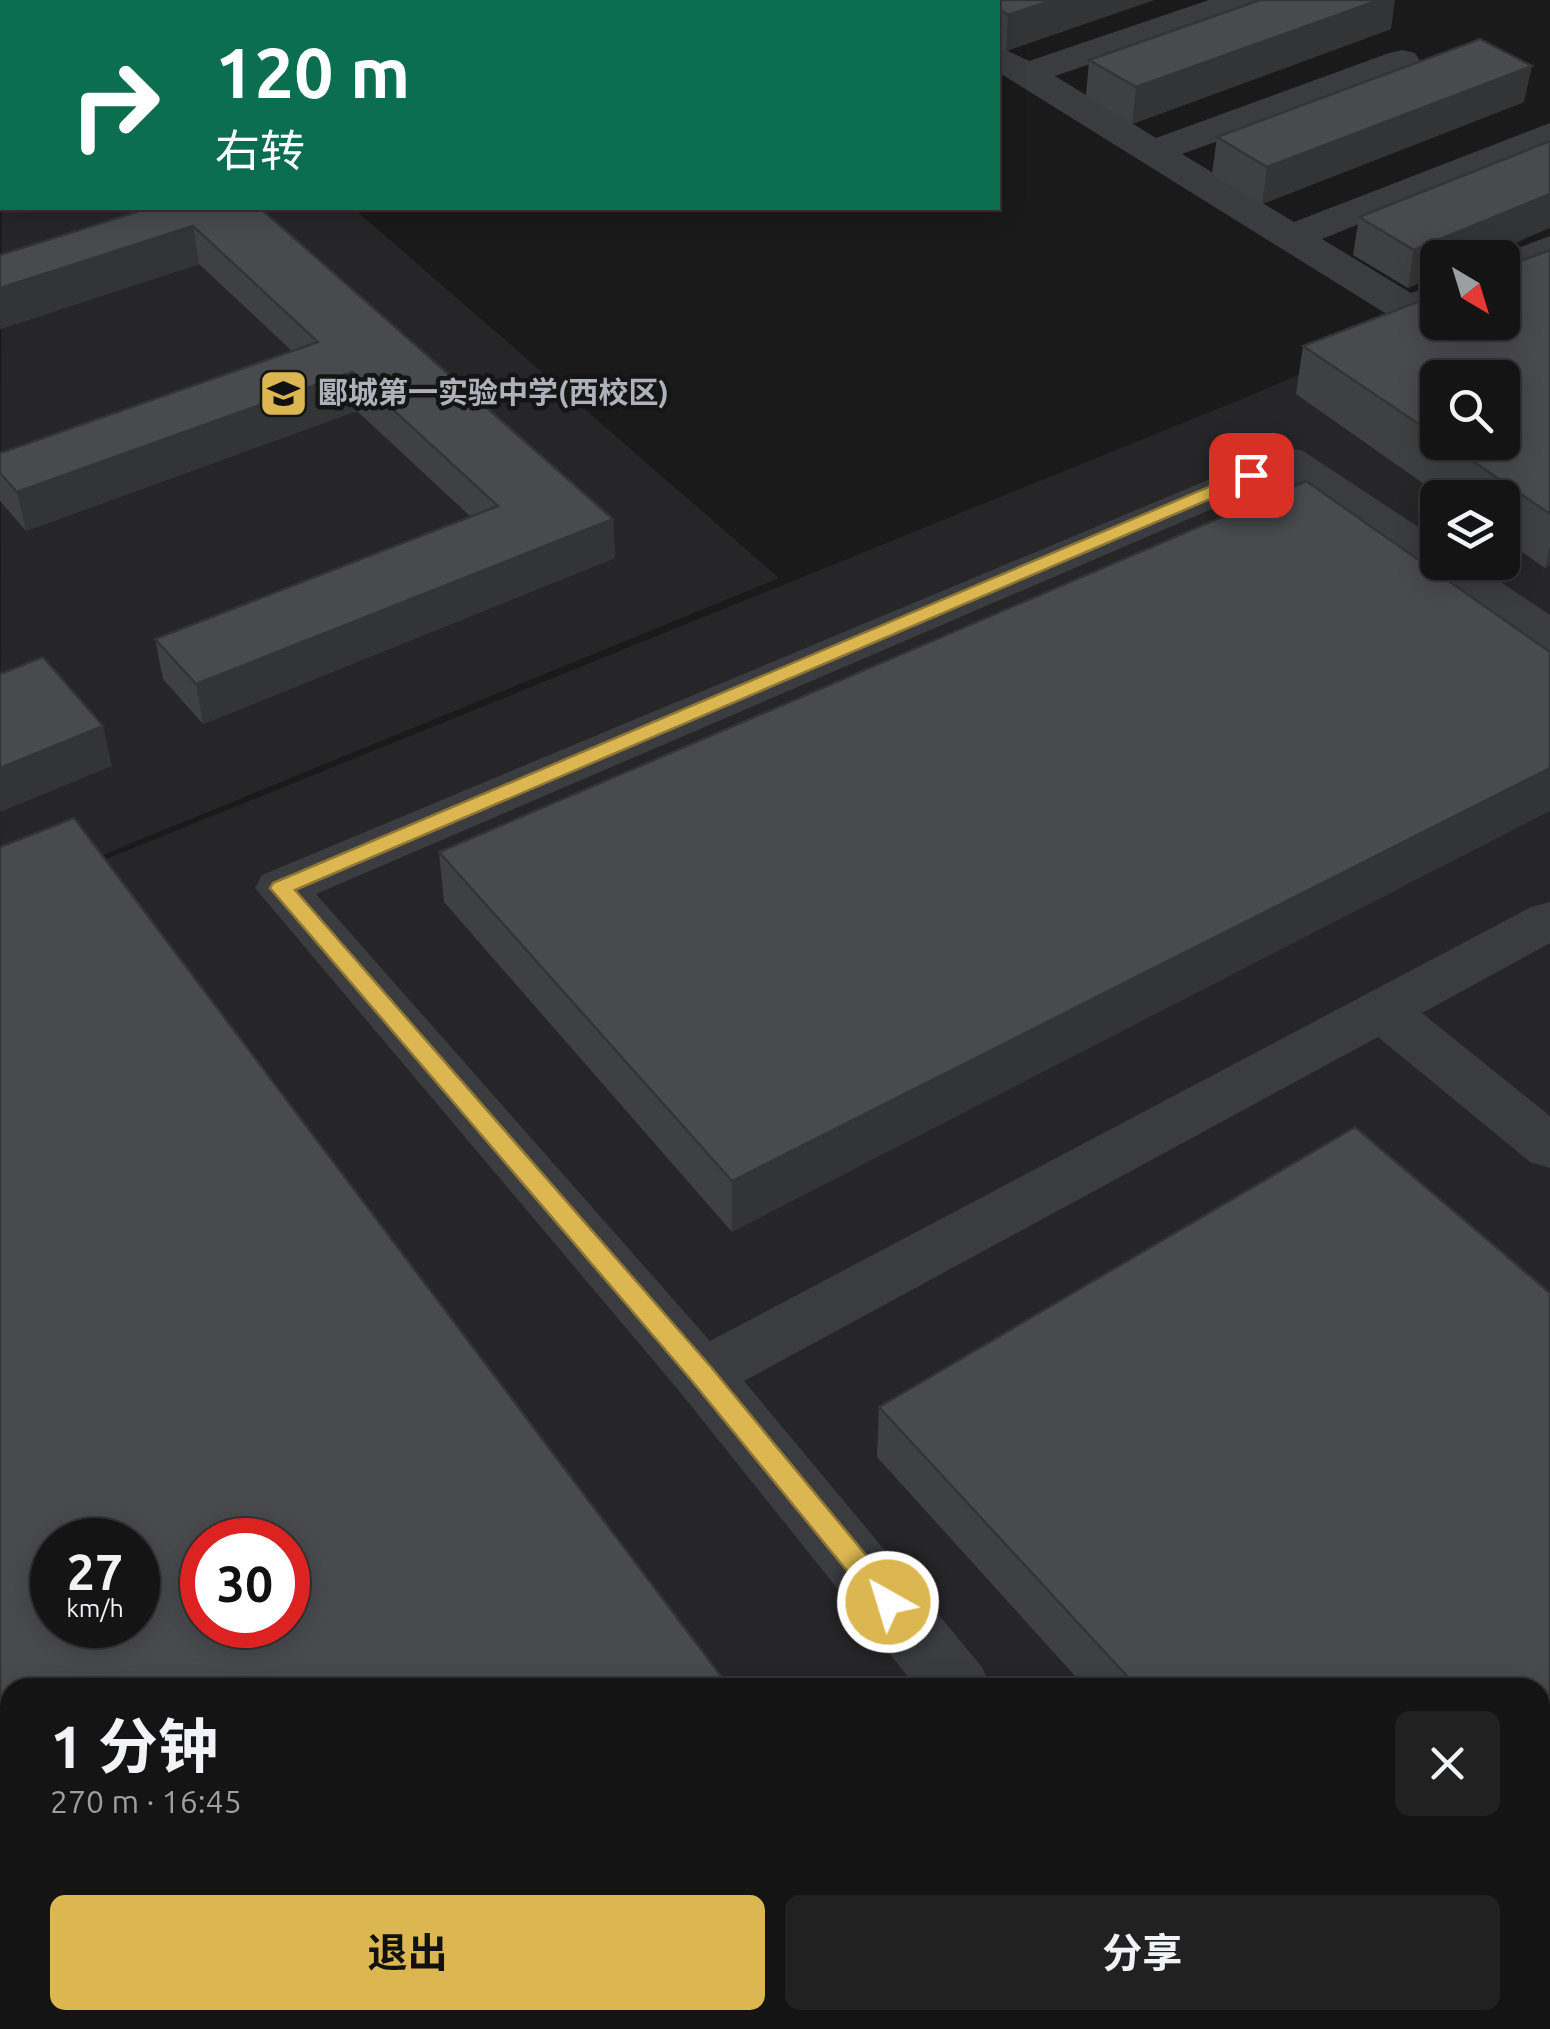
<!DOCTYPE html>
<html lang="zh">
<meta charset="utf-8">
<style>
:root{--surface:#141414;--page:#212122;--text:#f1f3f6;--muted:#9d9ea0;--line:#333334;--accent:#dcb751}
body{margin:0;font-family:Ubuntu,"Noto Sans SC",sans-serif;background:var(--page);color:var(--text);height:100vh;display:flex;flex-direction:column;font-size:38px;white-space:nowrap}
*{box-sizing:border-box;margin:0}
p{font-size:32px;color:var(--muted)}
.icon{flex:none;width:55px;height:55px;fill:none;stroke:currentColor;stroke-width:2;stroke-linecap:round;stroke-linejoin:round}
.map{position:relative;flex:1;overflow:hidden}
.side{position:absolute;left:0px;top:1678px;width:1550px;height:352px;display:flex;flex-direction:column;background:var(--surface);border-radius:30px 30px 0 0;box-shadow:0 5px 25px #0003,0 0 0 2px var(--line)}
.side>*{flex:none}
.guide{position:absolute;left:0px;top:0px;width:1000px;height:210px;box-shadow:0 5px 25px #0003,0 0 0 2px var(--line);background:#0b6e4f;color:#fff;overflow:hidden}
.needle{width:65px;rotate:142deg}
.buttons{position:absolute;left:1420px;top:240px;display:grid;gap:20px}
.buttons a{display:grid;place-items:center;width:100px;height:100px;border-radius:15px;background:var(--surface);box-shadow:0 5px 25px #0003,0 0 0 2px var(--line);font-size:50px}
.speed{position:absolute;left:30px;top:1518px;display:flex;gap:20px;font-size:50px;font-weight:700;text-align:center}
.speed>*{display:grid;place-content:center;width:130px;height:130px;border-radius:50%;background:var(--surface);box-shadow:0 5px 25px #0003,0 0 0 2px var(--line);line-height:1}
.speed small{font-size:25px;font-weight:400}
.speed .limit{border:15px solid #d22;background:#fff;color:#111}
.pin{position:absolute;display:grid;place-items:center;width:85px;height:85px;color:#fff;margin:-42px;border-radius:20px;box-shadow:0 5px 15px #0006}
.me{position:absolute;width:110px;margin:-55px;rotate:321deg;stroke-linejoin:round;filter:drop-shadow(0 0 8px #0008)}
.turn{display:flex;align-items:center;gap:35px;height:210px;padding:0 50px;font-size:45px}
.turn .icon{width:130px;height:130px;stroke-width:2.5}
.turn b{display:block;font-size:70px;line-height:85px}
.round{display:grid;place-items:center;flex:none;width:105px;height:105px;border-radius:15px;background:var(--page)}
.head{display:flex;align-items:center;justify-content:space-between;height:170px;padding:0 50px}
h1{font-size:60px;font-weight:700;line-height:75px}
.primary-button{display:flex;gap:20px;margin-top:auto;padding:20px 50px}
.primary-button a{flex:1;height:115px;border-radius:15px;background:var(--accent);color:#111;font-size:40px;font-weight:700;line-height:115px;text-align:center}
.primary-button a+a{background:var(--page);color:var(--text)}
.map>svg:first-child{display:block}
.built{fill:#262628;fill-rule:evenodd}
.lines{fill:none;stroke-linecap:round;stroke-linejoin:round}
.street{fill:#3b3c40;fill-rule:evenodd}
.secondary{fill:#494b50;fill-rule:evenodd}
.wall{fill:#3f4042;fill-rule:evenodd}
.shaded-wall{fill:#333436}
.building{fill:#494a4d;stroke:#333436;stroke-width:2.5;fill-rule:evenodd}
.route{fill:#dcb751;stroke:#8f7735;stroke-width:2.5}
.labels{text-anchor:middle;stroke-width:9;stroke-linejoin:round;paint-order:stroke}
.far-poi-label{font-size:30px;font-weight:bold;fill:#aeb1b9;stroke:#151516;text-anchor:start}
</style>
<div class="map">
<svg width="1550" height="2029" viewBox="0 0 1550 2029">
<rect width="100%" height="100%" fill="#1a1a1b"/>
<path class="built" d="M2,120V208H353L779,578L0,897Z
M1550,268V2029H0V902L1242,399L1437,316L1438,322H1502ZM1438,378H1502V442H1438ZM1438,498H1502V562H1438ZM52,1540H138V1625H52ZM202,1540H288V1625H202ZM10,1688H1540V2020H10Z"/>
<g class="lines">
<path class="street" d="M0,0H31L33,2H2V9Z
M888,0H926L928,2H890Z
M1209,0H1261L1255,7L1055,76L1156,138L1389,53L1402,50L1415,53L1420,61L1415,69L1182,154L1294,222L1550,123V147L1322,239L1411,293L1438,284V311L1408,321L1393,318L998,72V46L1029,61Z
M1550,236V262L1502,280V258H1492Z
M1287,447L1303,451L1438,540V562H1471L1550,615V652L1533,647L1284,478L316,894L710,1341L1531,907L1550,902V943L1422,1013L1550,1116V1168L1530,1162L1378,1037L744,1381L982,1667L992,1688H917L680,1392L255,888L262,875Z
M1540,1986L1550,1990V2029H1487L1490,2020H1540Z
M1193,2020H1272L1275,2029H1196Z"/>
<path class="secondary" d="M2,18V40L0,41V19Z"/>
</g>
<path class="wall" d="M965,0H1154L1006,51L998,46V2H965Z
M1391,29L1132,124L1086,96L1089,60Z
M1524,102L1262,204L1212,174L1217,137Z
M260,208L613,519L615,558L203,724L163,679L155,639L471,517L357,411L26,531L0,501V453L292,351L199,264L0,329V255Z
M1359,217L1438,258V275L1408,288L1353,255Z
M1550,250V565L1545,568L1502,538V498H1444L1296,394L1303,346ZM1438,378L1502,442H1438Z
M1306,481L732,1232L444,902L439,852Z
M0,847L10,1688V1934L0,1915Z
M1550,1293V1845L1540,1853V1688H1086L877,1457L879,1407Z
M54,2020H981L988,2029H58Z"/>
<path class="shaded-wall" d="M1053,0H1154L1006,51L1008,15Z
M1379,0H1395L1391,29L1132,124L1136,87Z
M1532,66L1524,102L1262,204L1267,167Z
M1550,194V228L1479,258H1438V275L1408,288L1414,250Z
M193,226L199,264L0,329V288Z
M352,372L357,411L26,531L17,492Z
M613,519L615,558L203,724L196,684Z
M1550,545V565L1545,568Z
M103,726L112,766L0,812V768Z
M1550,768V811L732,1232V1181Z
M1550,1813V1845L1540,1853V1820Z"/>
<path class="building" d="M983,0H1053L1008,15L998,9V2H987Z
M1260,0H1379L1136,87L1089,60Z
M1480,39L1532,66L1267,167L1217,137Z
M1550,141V194L1414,250L1359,217Z
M149,208H260L613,519L196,684L155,639L498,506L352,372L17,492L0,473V453L318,342L193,226L0,288V255Z
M1550,250V514L1445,442H1502V378H1438V437L1303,346L1438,294V322H1502V268Z
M1306,481L1550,652V768L732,1181L439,852Z
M43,657L103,726L0,768V674Z
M74,818L730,1688H10V1925L0,1906V847ZM52,1540H138V1625H52ZM202,1540H288V1625H202Z
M1355,1127L1550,1293V1813L1540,1820V1688H1138L879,1407Z
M58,2020H981L988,2029H63Z"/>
<path class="route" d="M1251,469L1257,471V479L295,890L711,1367L898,1594L902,1602L898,1610L888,1614L879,1610L692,1381L270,888L273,883Z"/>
<defs>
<symbol id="school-square" viewBox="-11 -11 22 22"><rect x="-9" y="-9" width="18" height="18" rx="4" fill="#dcb751" stroke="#151516"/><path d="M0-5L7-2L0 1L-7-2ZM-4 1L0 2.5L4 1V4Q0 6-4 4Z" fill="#111"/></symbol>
</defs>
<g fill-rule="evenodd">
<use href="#school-square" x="256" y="366" width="55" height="55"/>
</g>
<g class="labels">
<g class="far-poi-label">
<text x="318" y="403">郾城第一实验中学(西校区)</text>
</g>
</g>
</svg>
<div class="buttons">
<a><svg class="needle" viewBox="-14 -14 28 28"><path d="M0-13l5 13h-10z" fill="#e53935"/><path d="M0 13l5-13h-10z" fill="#9d9ea0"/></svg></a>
<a><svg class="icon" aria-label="search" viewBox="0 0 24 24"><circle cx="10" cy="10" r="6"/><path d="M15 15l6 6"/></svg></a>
<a><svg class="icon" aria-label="layers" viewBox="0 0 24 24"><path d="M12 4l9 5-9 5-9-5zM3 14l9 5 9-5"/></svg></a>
</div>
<div class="speed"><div>27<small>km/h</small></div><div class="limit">30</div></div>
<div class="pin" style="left:1251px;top:475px;background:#d93025"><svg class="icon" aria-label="arrive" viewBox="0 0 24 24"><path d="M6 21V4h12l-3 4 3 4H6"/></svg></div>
<svg class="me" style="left:888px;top:1602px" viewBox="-20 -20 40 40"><circle r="17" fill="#dcb751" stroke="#fff" stroke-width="3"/><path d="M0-11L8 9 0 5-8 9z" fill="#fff"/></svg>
<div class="guide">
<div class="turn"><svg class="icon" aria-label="right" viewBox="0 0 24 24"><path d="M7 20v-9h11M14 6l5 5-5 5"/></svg><div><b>120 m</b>右转</div></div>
</div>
<section class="side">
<div class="head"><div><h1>1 分钟</h1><p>270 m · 16:45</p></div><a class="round"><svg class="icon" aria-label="close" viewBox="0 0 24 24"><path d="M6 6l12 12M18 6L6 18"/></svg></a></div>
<div class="primary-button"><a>退出</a><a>分享</a></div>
</section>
</div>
